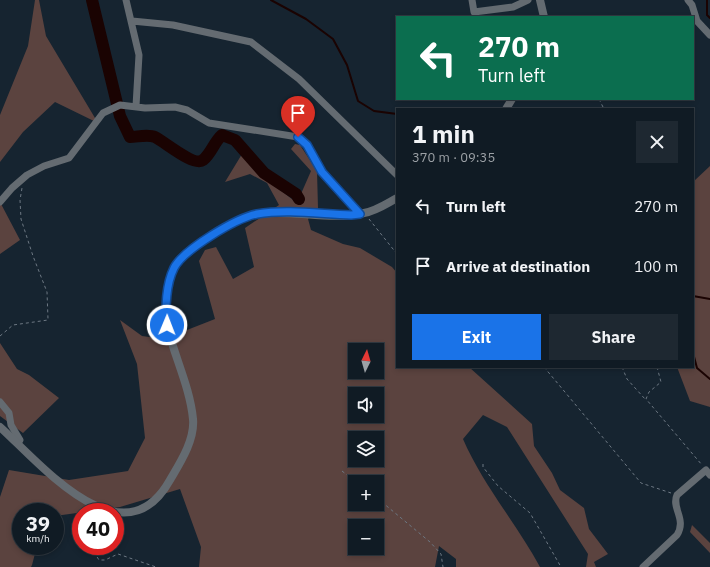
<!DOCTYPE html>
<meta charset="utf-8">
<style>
:root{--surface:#101b24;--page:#1e2831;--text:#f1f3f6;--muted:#9ca1a6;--line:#303941;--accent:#1a73e8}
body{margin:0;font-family:"IBM Plex Sans",sans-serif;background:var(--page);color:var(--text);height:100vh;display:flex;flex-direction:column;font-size:15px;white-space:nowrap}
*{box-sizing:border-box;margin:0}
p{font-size:13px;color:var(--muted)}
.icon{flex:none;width:22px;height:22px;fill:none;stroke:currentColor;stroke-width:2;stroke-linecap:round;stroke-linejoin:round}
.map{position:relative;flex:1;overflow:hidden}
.side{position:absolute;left:396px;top:108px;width:298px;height:260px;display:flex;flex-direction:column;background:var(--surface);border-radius:0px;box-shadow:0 2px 6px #0003,0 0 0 1px var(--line)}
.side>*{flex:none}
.guide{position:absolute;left:396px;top:16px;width:298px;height:84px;border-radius:0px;box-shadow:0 2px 6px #0003,0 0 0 1px var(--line);background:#0b6e4f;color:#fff;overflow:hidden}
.needle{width:26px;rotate:5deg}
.buttons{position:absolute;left:348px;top:343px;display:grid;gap:8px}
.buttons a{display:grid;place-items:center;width:36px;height:36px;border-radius:0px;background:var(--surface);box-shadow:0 2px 6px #0003,0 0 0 1px var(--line);font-size:20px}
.speed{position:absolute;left:12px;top:503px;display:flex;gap:8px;font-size:20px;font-weight:700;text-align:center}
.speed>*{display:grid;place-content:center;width:52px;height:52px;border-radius:50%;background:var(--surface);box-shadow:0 2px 6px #0003,0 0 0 1px var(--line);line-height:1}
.speed small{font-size:10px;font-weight:400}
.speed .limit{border:6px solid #d22;background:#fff;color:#111}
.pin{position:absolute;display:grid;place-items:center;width:34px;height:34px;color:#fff;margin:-41px -17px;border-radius:50% 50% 50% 0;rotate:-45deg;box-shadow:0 0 4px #0007}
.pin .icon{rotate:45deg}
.me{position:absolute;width:44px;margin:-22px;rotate:1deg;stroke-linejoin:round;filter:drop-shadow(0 0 3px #0008)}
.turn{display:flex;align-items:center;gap:14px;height:84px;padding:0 16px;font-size:18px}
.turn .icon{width:52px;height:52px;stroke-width:2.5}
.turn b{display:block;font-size:28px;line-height:34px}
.round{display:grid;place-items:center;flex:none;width:42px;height:42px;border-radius:0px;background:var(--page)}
.overview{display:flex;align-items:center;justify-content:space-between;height:68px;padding:0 16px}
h1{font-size:24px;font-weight:700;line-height:30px}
.action{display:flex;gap:8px;margin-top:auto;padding:8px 16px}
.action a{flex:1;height:46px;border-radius:0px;background:var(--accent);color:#fff;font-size:16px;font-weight:700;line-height:46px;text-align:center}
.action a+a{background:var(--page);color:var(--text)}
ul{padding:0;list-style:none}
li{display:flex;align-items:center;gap:12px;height:60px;padding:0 16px}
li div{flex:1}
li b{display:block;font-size:15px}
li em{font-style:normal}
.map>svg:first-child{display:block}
.green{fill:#5b433f;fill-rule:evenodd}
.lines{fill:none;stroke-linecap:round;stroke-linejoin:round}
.stream{stroke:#1a0302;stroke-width:2}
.river{stroke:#1a0302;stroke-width:12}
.path{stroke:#6d7883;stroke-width:1;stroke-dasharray:3 3;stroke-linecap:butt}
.minor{stroke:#646b71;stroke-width:7}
.tertiary{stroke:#646b71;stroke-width:8}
.route-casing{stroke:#114b97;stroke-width:10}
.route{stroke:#1a73e8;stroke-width:7}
</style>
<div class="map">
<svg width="710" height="567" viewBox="0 0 710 567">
<rect width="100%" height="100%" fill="#162430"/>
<path class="green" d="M35,0H39L46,36L98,123L55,102L23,132L0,162V115L28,46Z
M295,144L300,145L317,171L318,208L308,219L311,230L343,244L360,248L392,267L397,273V367H469L532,424L534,446L552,473L560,490L584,508L589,529L608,554L594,562L596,567H586L588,554L507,427L483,415L463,439C483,485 516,523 540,567H456V559L439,546L435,567H199L201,547L180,489L120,507L55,516V512H21V546H37L32,565L31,567H0V497L9,470L69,480L128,471L145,438L137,364L120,320L142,336L164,339L215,319L199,261L205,250L216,247L233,279L254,267L245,228L279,205L267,183L250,174L225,182L242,154L262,176L297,203L311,171L291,149ZM355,350H377V372H355ZM355,394H377V416H355ZM355,438H377V460H355ZM355,482H377V504H355ZM355,526H377V548H355Z
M710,166V407L690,401L677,367H693V182Z
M0,202L20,240L0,254Z
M0,343L17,369L29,375L59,398L23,433L0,416Z
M692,525L710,543V553L690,532Z"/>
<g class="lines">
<path class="stream" d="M271,0L306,19L333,39L347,65L358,101L374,111L397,114
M707,0V15L710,18
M693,296L710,299
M693,353L697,368L710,379"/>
<path class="river" d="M92,0L120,116L130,137C137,137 148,134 155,137C165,142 194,167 203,160C211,154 214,142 222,135L235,140L264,173L296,194L299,199"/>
<path class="path" d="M599,99L604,109
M369,219L397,254
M0,336L13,325L48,320V319L47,292L33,256L21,219L20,200L22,188
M544,367L641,483L671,493
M622,367L627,379L645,399
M657,367L661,382L649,392L646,399L702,465
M483,464V467L498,486L530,513L561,567
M342,471L356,482
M377,498L430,542L441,554L443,567
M85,508L87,512
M95,546L94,552L99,560H105L118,554L156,567"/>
<path class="minor" d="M126,0L139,55L136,106
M472,0L474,12L513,7L528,0
M688,0L692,5L697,21L710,35
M132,21L173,25L251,42L299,79L397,175
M0,202L12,188L27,175L44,166L69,158L103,113L120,105L145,108L175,107L187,110L209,123L298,137L307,145L322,172L360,214
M0,402L9,413L11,425L20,440L18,443
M643,567L677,535C687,519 671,508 677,495L706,470L710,475"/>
<path class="tertiary" d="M540,0L544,17
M506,109L512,99
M0,427C40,463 123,564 170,480C180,463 195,440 193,419C190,387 174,356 167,325C165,308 166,284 174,268C184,250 237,217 257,214C292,209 329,221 364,213C376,211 386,204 397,198"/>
</g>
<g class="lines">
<defs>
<path id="route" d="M167,325C165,308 166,284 174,268C183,250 236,218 257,214C287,209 320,214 351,215L360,214L322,172L307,145L298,137"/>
</defs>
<use href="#route" class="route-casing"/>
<use href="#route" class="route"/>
</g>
</svg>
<div class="buttons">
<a><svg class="needle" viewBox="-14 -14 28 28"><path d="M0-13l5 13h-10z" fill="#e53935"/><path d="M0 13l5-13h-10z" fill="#9ca1a6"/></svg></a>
<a><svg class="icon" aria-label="sound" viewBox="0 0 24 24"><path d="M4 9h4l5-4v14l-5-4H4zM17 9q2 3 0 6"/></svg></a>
<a><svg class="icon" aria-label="layers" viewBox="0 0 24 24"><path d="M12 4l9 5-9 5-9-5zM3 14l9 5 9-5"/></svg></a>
<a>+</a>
<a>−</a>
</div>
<div class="speed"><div>39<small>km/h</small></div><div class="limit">40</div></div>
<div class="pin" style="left:298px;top:137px;background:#d93025"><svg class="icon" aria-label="arrive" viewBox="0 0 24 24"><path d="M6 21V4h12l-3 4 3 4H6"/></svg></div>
<svg class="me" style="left:167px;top:325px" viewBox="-20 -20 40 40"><circle r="17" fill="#1a73e8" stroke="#fff" stroke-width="3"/><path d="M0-11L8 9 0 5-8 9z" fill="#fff"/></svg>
<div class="guide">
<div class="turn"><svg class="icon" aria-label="left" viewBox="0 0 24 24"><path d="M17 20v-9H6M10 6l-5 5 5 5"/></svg><div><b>270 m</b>Turn left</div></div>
</div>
<section class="side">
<div class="overview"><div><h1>1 min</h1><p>370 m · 09:35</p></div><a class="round"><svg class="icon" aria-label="close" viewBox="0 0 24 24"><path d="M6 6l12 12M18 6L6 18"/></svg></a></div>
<ul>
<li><svg class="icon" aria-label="left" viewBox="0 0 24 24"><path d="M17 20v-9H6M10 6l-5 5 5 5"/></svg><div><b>Turn left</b></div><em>270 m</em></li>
<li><svg class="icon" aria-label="arrive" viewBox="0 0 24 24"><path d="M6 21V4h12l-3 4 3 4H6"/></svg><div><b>Arrive at destination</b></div><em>100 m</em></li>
</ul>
<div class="action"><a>Exit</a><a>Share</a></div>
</section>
</div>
